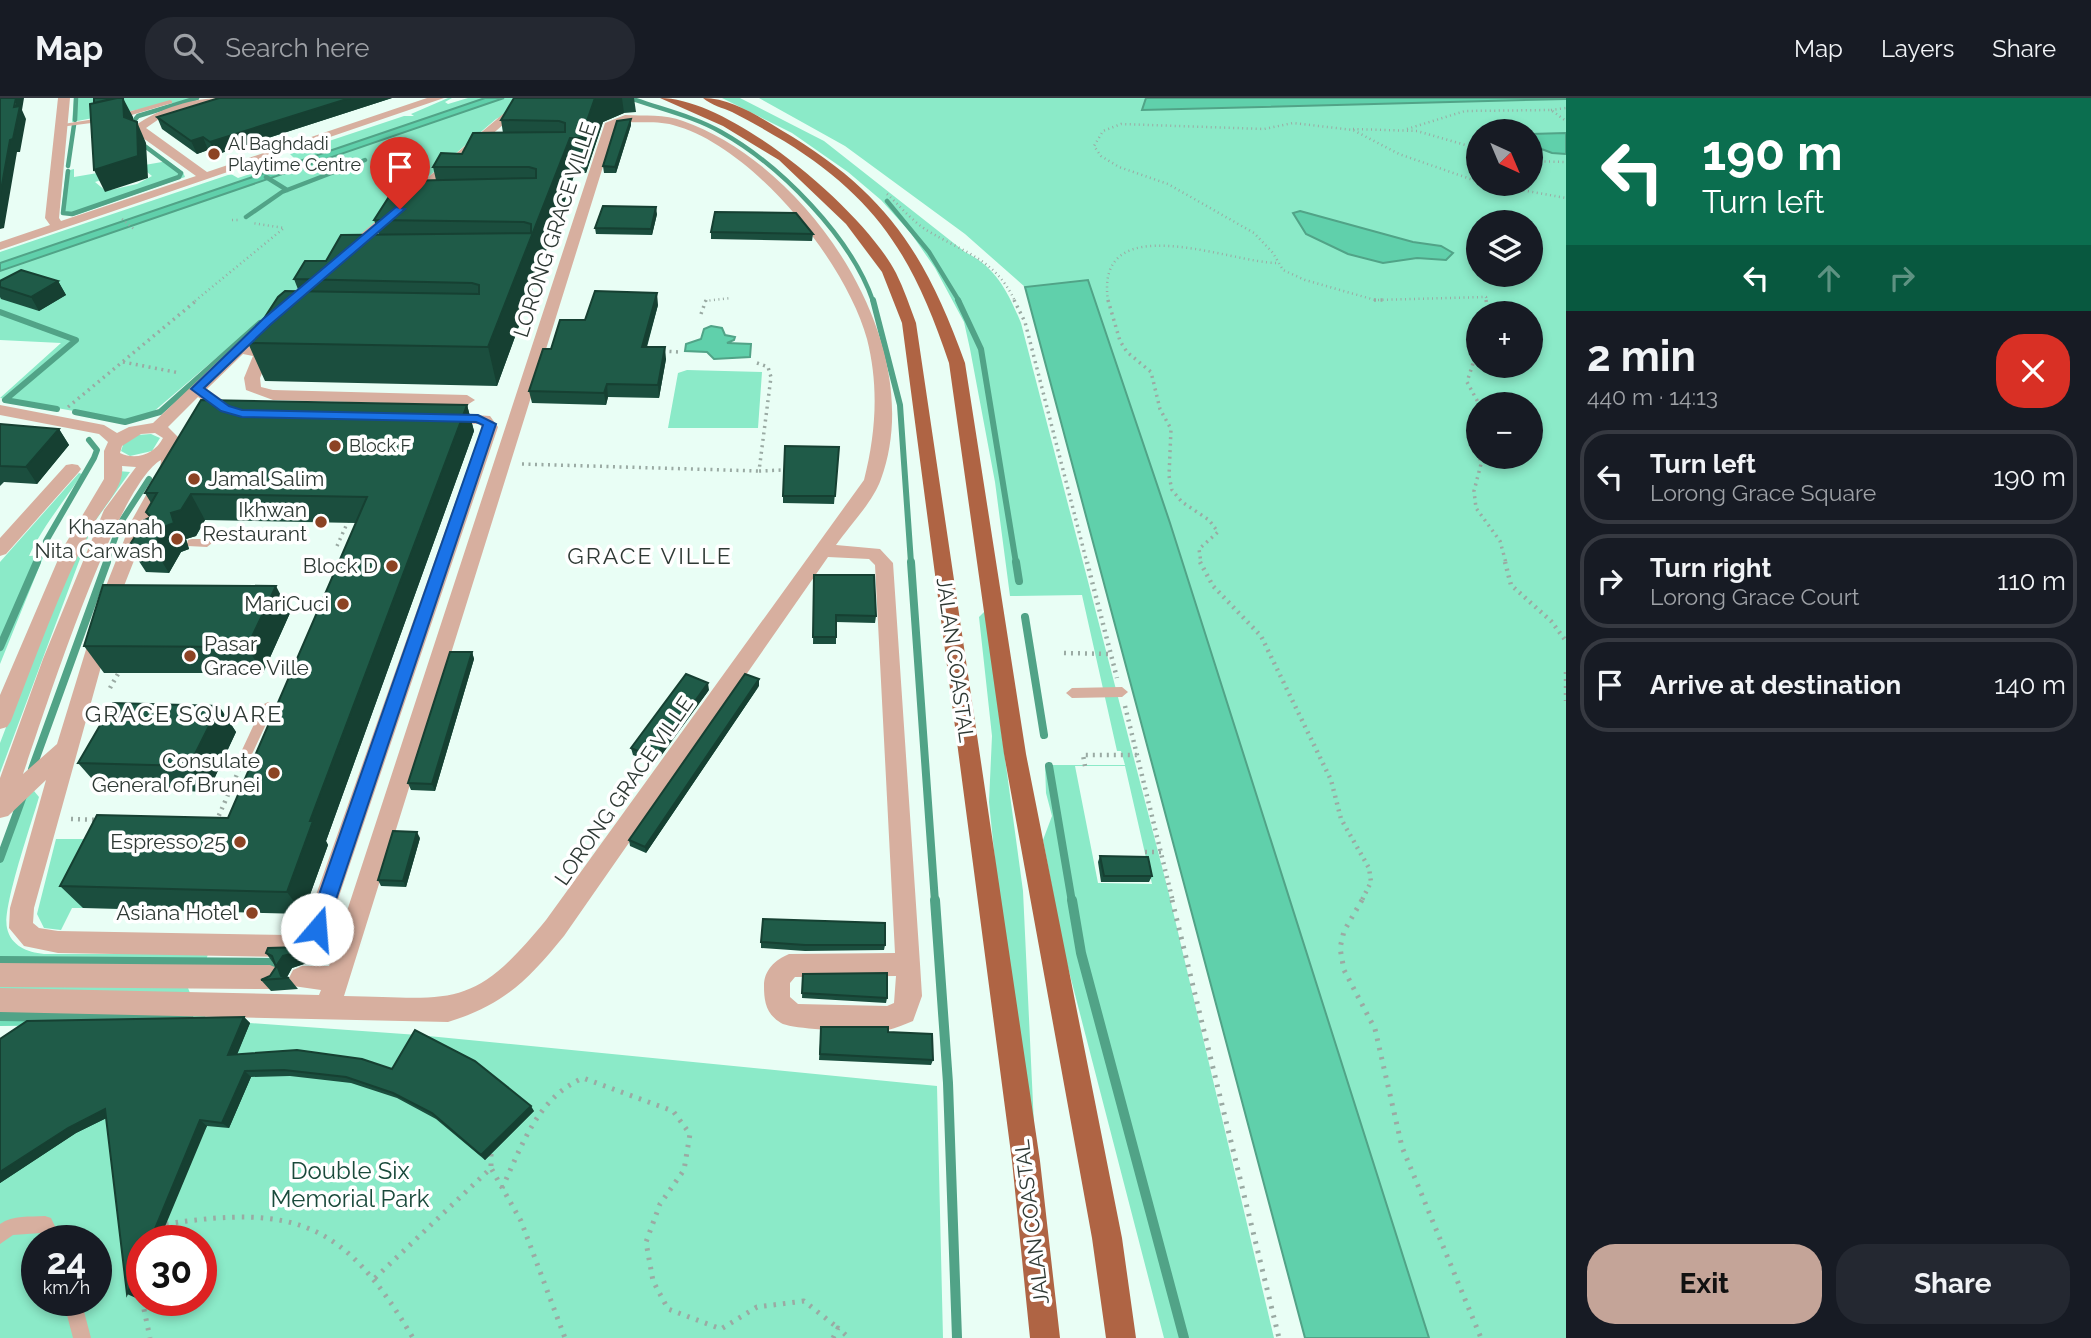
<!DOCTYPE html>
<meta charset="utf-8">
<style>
:root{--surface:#171b24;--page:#242831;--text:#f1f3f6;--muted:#9ea1a6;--line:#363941;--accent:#c4a498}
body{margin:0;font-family:Raleway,sans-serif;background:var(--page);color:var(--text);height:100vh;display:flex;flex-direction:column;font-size:26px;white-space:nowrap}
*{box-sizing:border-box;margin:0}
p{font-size:23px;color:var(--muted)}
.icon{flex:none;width:38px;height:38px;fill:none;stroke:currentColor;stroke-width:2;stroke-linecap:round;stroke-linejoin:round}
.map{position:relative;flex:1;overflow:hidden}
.drawer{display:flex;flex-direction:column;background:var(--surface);width:525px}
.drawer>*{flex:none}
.hud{background:#0b6e4f;color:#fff;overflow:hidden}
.needle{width:46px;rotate:136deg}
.fabs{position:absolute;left:1466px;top:21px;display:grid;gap:14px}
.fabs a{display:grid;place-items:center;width:77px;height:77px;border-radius:50%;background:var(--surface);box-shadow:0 4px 10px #0003;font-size:35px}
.speed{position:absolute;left:21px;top:1127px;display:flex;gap:14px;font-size:35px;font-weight:700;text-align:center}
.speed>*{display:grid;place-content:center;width:91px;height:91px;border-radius:50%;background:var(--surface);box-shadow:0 4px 10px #0003;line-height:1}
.speed small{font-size:18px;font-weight:400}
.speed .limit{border:10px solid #d22;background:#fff;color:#111}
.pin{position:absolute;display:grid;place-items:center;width:60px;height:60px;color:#fff;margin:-72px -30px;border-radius:50% 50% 50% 0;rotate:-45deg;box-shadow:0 0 7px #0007}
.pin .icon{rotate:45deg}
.me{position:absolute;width:77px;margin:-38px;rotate:18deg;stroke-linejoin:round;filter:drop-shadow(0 0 5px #0008)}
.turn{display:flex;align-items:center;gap:24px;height:147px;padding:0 21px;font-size:32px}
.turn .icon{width:91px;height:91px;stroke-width:2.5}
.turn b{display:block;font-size:49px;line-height:60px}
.lanes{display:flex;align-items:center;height:66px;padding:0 21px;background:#0003;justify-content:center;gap:35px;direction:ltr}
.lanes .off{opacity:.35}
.round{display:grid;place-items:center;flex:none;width:74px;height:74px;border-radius:28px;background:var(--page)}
.headline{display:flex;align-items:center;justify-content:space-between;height:119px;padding:0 21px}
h1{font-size:42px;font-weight:700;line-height:52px}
.cta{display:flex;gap:14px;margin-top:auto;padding:14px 21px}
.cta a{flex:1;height:80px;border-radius:28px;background:var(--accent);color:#111;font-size:28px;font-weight:700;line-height:80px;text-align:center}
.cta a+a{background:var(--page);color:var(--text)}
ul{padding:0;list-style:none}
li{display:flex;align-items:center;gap:21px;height:94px;margin:0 14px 10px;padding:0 7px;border:4px solid var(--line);border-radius:28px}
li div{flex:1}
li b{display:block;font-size:26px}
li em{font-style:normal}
header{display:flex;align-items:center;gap:42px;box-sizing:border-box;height:98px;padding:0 35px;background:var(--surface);border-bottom:2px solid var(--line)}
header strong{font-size:33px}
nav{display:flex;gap:38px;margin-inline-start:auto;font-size:24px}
.search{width:490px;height:63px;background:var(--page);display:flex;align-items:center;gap:18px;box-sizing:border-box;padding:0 24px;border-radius:28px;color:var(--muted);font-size:26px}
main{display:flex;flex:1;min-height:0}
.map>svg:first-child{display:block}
.green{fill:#8beac8;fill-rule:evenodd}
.forest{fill:#71e0ba}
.water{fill:#60d0ab;stroke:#51a387;stroke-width:2}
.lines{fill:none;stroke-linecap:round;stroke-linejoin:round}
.stream-far3{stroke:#51a387;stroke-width:4.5}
.stream-far2{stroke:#51a387;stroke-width:6}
.stream-far1{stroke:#51a387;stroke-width:8}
.stream{stroke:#51a387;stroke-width:10}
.path-far3{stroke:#9aaaa3;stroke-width:2.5;stroke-dasharray:1 3.5;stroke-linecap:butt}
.path-far2{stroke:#9aaaa3;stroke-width:3.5;stroke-dasharray:2 4.5;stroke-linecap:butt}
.path-far1{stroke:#9aaaa3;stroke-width:4.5;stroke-dasharray:2 5;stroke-linecap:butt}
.path{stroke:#9aaaa3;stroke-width:5;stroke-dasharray:2.5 7;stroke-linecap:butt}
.service{fill:#d7af9f;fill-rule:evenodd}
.minor{fill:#d7af9f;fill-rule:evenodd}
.trunk{fill:#af6444;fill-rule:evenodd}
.wall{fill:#1b4e3e}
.shaded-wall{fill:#164032}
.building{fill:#1f5b48;stroke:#164032;stroke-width:2}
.route{fill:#1a73e8;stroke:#114b97;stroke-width:2}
.poi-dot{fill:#8c4324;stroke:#fff;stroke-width:2.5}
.labels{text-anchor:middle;stroke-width:7;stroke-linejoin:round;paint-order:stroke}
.far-poi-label{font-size:18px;fill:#2e3934;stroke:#fff;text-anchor:start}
.street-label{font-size:21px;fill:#2e3934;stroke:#fff}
.poi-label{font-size:21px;fill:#2e3934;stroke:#fff;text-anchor:end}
.neighbourhood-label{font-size:23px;letter-spacing:2px;fill:#2e3934;stroke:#fff}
.near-park-label{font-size:24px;fill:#1a4a3b;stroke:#fff}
</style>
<header>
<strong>Map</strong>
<div class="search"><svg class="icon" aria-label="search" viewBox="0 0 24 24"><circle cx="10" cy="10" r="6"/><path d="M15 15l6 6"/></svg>Search here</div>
<nav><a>Map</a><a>Layers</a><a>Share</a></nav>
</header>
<main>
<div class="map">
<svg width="1566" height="1240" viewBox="0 0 1566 1240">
<rect width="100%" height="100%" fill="#e9fef5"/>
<path class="green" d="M74,0H200L72,24Z
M448,0H452L445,4L448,6L468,0H485L0,165V154L231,76L238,80L295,61L290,56L404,18H414L411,16Z
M504,0H539L496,21L152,315L125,322L0,300L61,245L0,242V173Z
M722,0H740L824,43L965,154C996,169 1008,194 1021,225L1168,792L1274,1240H1164L1064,854L1043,742L1052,718L1046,695L1045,667H1125L1121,653H1117L1082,497L1010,498L995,384L970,251L964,224L935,170L910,134L881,102L848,74L792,35ZM1075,668H1125L1152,786L1098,785Z
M759,0H1146L1142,12L1566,1V1240H1429L1170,425L1088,182L1025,189L965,136L845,48ZM1479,33H1531V86H1479ZM1479,124H1531V177H1479ZM1479,215H1531V268H1479ZM1479,306H1531V359H1479Z
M168,63L183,74L185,79L73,118L61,115L66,73L74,71V79ZM141,69L152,78L137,86L106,93L95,84Z
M687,272L762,274L758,330H668L678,275Z
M151,336L160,340L152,353L130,358L121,353L124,344L137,337Z
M118,373L130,374L93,426L0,675V645L83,428Z
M79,375L82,376C65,402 41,431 29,458L44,457L0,566V464Z
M985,513L1023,793L1044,1240L989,704L992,638L979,519Z
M34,693L39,699C32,724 2,810 7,830C11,848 27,854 44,856H208L204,869L0,866V756L19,702Z
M56,741H118L83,810H72L61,832L44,830L37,816Z
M0,885L188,890L190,895L0,894Z
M250,925L418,937L937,988L943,1240H0V953L35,930ZM37,1143H96V1202H37ZM142,1143H201V1202H142Z"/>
<path class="forest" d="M0,911L207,913L203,926L0,928Z"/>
<path class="water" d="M485,0H504L0,173V165Z
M1146,0H1566V1L1142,12Z
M1566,35V56L1552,55L1531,47V36Z
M1300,113L1413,144L1441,148L1453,155L1446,162L1417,160L1383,165L1348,156L1306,136L1293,115Z
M1088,182L1170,425L1429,1240H1305L1025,189Z
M711,228L722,230L725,237L735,239L734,242L727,245L751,246L750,259L714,261L707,254L685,253L686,246L701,241L704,231Z"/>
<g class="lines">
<path class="stream-far3" d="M630,0C660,11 693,18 721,34C780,67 851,139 873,203
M75,22L76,0
M128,30L138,18L197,0
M68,68L74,27
M68,73L63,115L72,116L179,79L181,75L138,43
M266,79L287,92
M887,103L929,154L959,203
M246,119L282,94L365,62"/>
<path class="stream-far2" d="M873,202L900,307L911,465
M958,202L981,251L1016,465
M0,214L76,242L5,302L57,311
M75,314L125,324L160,314L260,225
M46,443L94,360L97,352L89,342
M36,465L40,456
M106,465L121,424L149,381"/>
<path class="stream-far1" d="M911,464L935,804
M1016,464L1019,483
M1025,519L1044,637
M0,549L37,464
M1049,668L1072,804
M32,671L107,464
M0,761L23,698"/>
<path class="stream" d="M935,802L948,985L957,1240
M1072,802L1081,855L1184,1240
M0,863L276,865
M0,918L189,921"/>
<path class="path-far3" d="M1551,12L1566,10
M1353,31L1417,33L1479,51
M1407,31L1465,13L1551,12L1566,23
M1531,63L1566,64
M1479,84L1399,56L1353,32L1293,25L1264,31L1121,26L1103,33L1094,48L1101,58L1119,69L1168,86L1254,135L1273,155L1283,172L1305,182L1375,202L1486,199L1487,203
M1488,86L1566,100
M887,96C900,108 913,124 928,133C965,155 995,161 1015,203
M122,121L135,132
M232,122H238
M195,203L284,130L252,125
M705,203L731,200
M1108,203C1094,107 1231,165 1277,165"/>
<path class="path-far2" d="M1014,202L1025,224L1087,465
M1108,202L1120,243L1127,254L1151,274L1160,311L1171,331L1169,378L1172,392L1182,404L1209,422L1218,434L1199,451L1201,465
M1374,202H1385
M1486,202L1488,215
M701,216L706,202
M1479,247L1467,284L1479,306
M663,253L680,254
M123,264L180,275
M757,265L768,269L771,279L759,373L783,372
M68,309L197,202
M1479,323L1474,334L1481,366L1474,393L1476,410L1500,443L1506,465
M522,366L759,373
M337,448L349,421"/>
<path class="path-far1" d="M1087,464L1117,580
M1200,464L1213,488L1261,538L1331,682L1341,721L1369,770L1371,784L1361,804
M1505,464L1511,487L1551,523L1566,543
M1064,555L1110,556
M1566,574V603
M110,590L119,574
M1125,608L1173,804
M1085,668L1083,657H1137
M71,721L101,722
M216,724L242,665
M1145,754H1162"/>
<path class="path" d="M1172,802L1279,1240
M1362,802L1344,833L1340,850L1344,872L1375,931L1402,1049L1481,1240
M491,1056V1070
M502,1090C522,1048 537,1000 583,980L673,1013L690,1036L684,1072L660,1106L646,1144L653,1183L668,1211L721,1231L757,1209L804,1203L838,1230
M166,1126C297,1106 345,1125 413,1240
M375,1180L491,1070L521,1123L565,1240
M138,1186L142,1202
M142,1202L150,1240
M833,1240L838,1230L849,1240"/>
<path class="service" d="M170,2L172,3V5L115,22L60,29L57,27L114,18Z
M192,441H207L212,445L207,449L188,448L187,445L188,442Z
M1122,589L1128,594L1122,599L1072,600L1066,595L1072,590Z
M268,604L272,606L274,609L254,652L252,656H244L242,652L262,609L264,606Z
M45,1118L51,1120L62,1143H45L41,1135L13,1137L0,1146V1126C13,1117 30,1119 45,1118Z
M63,1202H81L91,1240H73Z"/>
<path class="minor" d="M58,0H70L59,120L61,123L196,78L136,35V27C160,10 193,0 223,0L159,21L146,30L207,74L427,0H444L0,152V144L50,127L45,120Z
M538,0H556L526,10L511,20L353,157H343V151L503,16L518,6Z
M625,17C644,18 665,16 683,23C809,67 930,247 881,381C873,404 850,427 836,447L880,451L893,465L920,866L922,898L913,923C905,926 896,930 888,932C873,935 792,932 781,925C766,916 764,903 764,888C764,872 775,862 789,856L895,855L875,467L869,461L828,459L564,838C528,882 504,907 448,924L0,914V890L319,897L321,892L293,888L289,880L293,872L302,868H329L605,25ZM625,24C640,25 659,23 673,27C753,48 846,164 867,241C879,288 876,335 864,382L546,822C472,913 454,900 344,898L616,27ZM896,878L894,905L887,908L798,906L790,899V885L795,879Z
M276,212L283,216L251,248L270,256L260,280L261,289L273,292L467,297L475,302L467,307L273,302L246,292L244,280L253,258L243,256L207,291L230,307L244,311V317L219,314L198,299L168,329L179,340L178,372L150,422L122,493L34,810L33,825L39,830L58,833L290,837L299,833L306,825L482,329L479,326L445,325L437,320L445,315L490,318L498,329L328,831L317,849L290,859L58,855L24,848L9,830L10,810L46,682L8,718L0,720V680L43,561L104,412L136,369L122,368C125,390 101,410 92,429C60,491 36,558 11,623L7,629L0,631V597L63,450L104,381V353L108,344L99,336L0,317V307L104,327L117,335L129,329L153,325L271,213ZM155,335L163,340C155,356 136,363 120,355L122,348L141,336ZM161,362L160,372L132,422L104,493L57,646L23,676C43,619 116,387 161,362Z
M72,366L78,367L81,371L78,375L6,456L0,458V440L66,367Z
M0,865L270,867L279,871L283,879L279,887L270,891L0,889Z"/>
<path class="trunk" d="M660,0C732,0 864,113 896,175C904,191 910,209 916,225L1040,1063L1060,1240H1030L1012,1063L902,225L882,174L846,126L779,62L723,28Z
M703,0C731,0 758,18 781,32C885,93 925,154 965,265L1026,656L1122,1140L1136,1240H1106L1092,1140L1004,656L949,265C914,161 879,102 784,43C767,33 750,23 732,14C723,10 711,7 703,0Z"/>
</g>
<path class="wall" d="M219,0H392L215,57L208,52L197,56L162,31L157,19Z
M514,0H634L636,14L624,15L603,24L586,75H575L497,288L265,283L248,245L299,194L294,181L379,137L374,122L436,82L433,69L503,35L501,22Z
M631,21V27L616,75H604L603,68Z
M657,116L652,137L596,136L595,130Z
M711,134L813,136L812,143L711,141Z
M0,183H58L66,197L39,213L1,201L0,199Z
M658,207L647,249L666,261L659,300L608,299L606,307L532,305L529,293L551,251Z
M467,307L474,333L326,743L328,747L303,816L83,810L60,788L228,720L356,425L205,422L196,438L186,441L189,451L181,454L169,475L146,474L129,448L142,429L139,425L150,420L146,414L151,405L145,395Z
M0,326L59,331L69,347L37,386L4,384L0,388Z
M839,349L834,406L783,405V398Z
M814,477L876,518L875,525L836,524V546H813Z
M290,515L263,575H104L84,548Z
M472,554L474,561L435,693L411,692L408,685Z
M759,588L646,755L630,748L629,742Z
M709,592L655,666L633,657L631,650Z
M219,608L236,634L208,694L100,690L78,665Z
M420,740L406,789L381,788L378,782Z
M1100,758L1152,778L1149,784H1101L1098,764Z
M761,844L885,847L884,852L805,853L761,850Z
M266,855L309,861L307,865L292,870L287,879L289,880L298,891L271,893L261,882L270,878L276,869Z
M803,876L887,900L886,905L802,900Z
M244,919L250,925L237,957L392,971L534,1013L485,1062L436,1021L397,1000L351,985L290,978L251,979L229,1030L207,1028L142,1143V1185L136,1200L106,1020L76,1035L0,1085V941Z
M821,929L933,962L931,967L819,962Z"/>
<path class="shaded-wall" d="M16,0H24L22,12L26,21L20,54H17L4,130L0,131V98L10,42Z
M123,0L133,19V40L124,19Z
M350,0H392L215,57L210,44Z
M592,0H622L624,15L603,24L586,75L581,40Z
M631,21V27L616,75L615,69Z
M137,24L146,45L148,80L105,94L94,72Z
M203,39L208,52L197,56L191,43Z
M570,40L575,75L497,288L488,249Z
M656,109L657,116L652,137L651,131Z
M58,183L66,197L39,213L31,199Z
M657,195L658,207L643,261L642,249Z
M665,249L666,261L659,300L658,287Z
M607,286L608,299L606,307L604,295Z
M467,307L474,333L326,743L328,747L303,816L287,794L310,723Z
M59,331L69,347L37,386L26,369Z
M191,396L205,422L196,438L186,441L189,451L181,454L169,475L153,449L171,415Z
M276,488L290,515L263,575L247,549Z
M472,554L474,561L435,693L432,686Z
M759,581V588L646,755L645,749Z
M708,585L709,592L655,666L654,660Z
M219,608L236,634L208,694L189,668Z
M417,734L420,740L406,789L403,783Z
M300,849L309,861L307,865L292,870L287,879V880L281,878L277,867L283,858Z
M244,919L250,925L234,963L228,957Z
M245,973L251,979L229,1030L222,1025Z
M531,1008L534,1013L485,1062L481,1057Z
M105,1011L113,1017L76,1035L0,1085V1074L68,1030Z
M200,1022L207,1028L159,1143H150Z
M142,1161V1185L136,1200L127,1196Z"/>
<path class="building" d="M0,0H16L14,9L20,8L13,41L10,42L0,98Z
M94,0H115L94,5Z
M117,0H123L124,19L137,24L138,58L94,72L90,6Z
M219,0H350L210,44L203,39L191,43L157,19Z
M514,0H595L581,40H570L488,249L248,245L278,199L285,193L479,196V187L472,185L294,181L305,163H326L341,137L531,135V126L524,124L374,122L399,83L536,80V71L529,69H433L441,55L462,56L473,35L565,34V25L559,23L501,22Z
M631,21L615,69L603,68L617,23Z
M603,108L656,109L651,131L595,130Z
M715,114L796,115L813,136L711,134Z
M21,172L58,183L31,199L0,189V183Z
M595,193L657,195L642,249H665L658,287L607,286L604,295L529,293L543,251H551L560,222H585Z
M201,302L467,307L310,723H313L287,794L60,788L97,717L228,720L367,399L191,396L181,412L171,415L174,425L166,428L153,449L129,448L143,426L139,425L151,419L146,414L157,395H145Z
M0,326L59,331L26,369L0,368Z
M785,348L839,349L835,398H783Z
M814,477H874L876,518L836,517V539H813Z
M103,487L276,488L247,549L84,548Z
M450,554H472L432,686L408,685Z
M686,576L708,585L654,660L631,650Z
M745,576L759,581L645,749L629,742Z
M113,605L219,608L189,668L78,665Z
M393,733L417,734L403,783L378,782Z
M1100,758L1148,759L1152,778H1104Z
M763,821L885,825V847H805L761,844Z
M300,849L299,854L283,858L277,867L281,878L289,880L261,882L270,878L276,869L272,858L266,855L268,850Z
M887,875V900L802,895L803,876Z
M244,919L228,957L297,952L362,961L392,971L415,932L475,963L531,1008L481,1057L432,1015L393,995L346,979L284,972L245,973L222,1025L200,1022L150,1143H142V1161L127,1196L105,1011L68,1030L0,1074V941L27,923Z
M821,929H888V934L932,936L933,962L820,956Z"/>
<path class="route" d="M396,109L405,111L271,226L204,290L229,308L242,312L478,317L496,326L326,831L323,837L317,839L310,837L307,831L483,327L476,324L242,319L221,313L191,291L263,221Z"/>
<g class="poi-dot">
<circle cx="214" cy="56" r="7"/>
<circle cx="335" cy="348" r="7"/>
<circle cx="194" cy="381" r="7"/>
<circle cx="321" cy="424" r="7"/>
<circle cx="177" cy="441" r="7"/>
<circle cx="392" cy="468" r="7"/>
<circle cx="343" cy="506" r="7"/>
<circle cx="190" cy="558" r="7"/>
<circle cx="274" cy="675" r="7"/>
<circle cx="240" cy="744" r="7"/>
<circle cx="252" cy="815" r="7"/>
</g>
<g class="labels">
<g class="far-poi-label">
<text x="228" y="52">Al Baghdadi<tspan x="228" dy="21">Playtime Centre</tspan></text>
<text x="349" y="354">Block F</text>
</g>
<g class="street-label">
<text transform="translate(555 132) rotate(-72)" y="7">LORONG GRACE VILLE</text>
<text transform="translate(955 562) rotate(82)" y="7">JALAN COASTAL</text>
<text transform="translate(624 693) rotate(-55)" y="7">LORONG GRACE VILLE</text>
<text transform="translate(1032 1124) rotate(-97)" y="7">JALAN COASTAL</text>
</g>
<g class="poi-label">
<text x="208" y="388" text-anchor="start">Jamal Salim</text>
<text x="307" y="419">Ikhwan<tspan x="307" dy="24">Restaurant</tspan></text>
<text x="163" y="436">Khazanah<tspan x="163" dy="24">Nita Carwash</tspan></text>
<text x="378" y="475">Block D</text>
<text x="329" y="513">MariCuci</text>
<text x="204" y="553" text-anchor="start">Pasar<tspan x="204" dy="24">Grace Ville</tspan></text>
<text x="260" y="670">Consulate<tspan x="260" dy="24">General of Brunei</tspan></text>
<text x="226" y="751">Espresso 25</text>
<text x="238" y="822">Asiana Hotel</text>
</g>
<g class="neighbourhood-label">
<text x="650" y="466">GRACE VILLE</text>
<text x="184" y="624">GRACE SQUARE</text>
</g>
<g class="near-park-label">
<text x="350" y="1081">Double Six<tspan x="350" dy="28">Memorial Park</tspan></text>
</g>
</g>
</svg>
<div class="fabs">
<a><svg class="needle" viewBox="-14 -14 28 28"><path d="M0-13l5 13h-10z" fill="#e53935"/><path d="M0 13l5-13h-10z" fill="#9ea1a6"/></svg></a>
<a><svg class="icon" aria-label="layers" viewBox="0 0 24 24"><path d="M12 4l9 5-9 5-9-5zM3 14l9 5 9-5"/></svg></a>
<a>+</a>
<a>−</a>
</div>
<div class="speed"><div>24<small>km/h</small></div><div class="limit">30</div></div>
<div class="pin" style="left:400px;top:111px;background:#d93025"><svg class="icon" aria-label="arrive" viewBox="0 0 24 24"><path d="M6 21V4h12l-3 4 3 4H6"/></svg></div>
<svg class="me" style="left:317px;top:831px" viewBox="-20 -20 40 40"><circle r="19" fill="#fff"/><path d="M0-13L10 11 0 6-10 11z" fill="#1a73e8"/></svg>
</div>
<section class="drawer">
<div class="hud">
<div class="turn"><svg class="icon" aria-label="left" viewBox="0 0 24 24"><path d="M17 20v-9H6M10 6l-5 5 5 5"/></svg><div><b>190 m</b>Turn left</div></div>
<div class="lanes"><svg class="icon" aria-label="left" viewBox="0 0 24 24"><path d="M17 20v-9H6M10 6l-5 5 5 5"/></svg><svg class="icon off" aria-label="ahead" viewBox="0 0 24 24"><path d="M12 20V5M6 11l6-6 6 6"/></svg><svg class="icon off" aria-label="right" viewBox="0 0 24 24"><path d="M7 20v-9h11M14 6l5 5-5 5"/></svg></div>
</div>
<div class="headline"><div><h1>2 min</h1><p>440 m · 14:13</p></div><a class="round" style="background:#d93025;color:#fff"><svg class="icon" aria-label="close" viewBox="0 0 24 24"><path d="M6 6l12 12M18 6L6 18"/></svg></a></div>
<ul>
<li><svg class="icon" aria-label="left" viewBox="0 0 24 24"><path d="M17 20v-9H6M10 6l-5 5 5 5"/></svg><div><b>Turn left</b><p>Lorong Grace Square</p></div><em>190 m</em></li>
<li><svg class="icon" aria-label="right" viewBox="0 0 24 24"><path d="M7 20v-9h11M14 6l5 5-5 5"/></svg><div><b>Turn right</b><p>Lorong Grace Court</p></div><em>110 m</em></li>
<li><svg class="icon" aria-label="arrive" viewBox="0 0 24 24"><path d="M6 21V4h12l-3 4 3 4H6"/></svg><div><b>Arrive at destination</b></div><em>140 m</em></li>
</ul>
<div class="cta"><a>Exit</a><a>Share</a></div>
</section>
</main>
